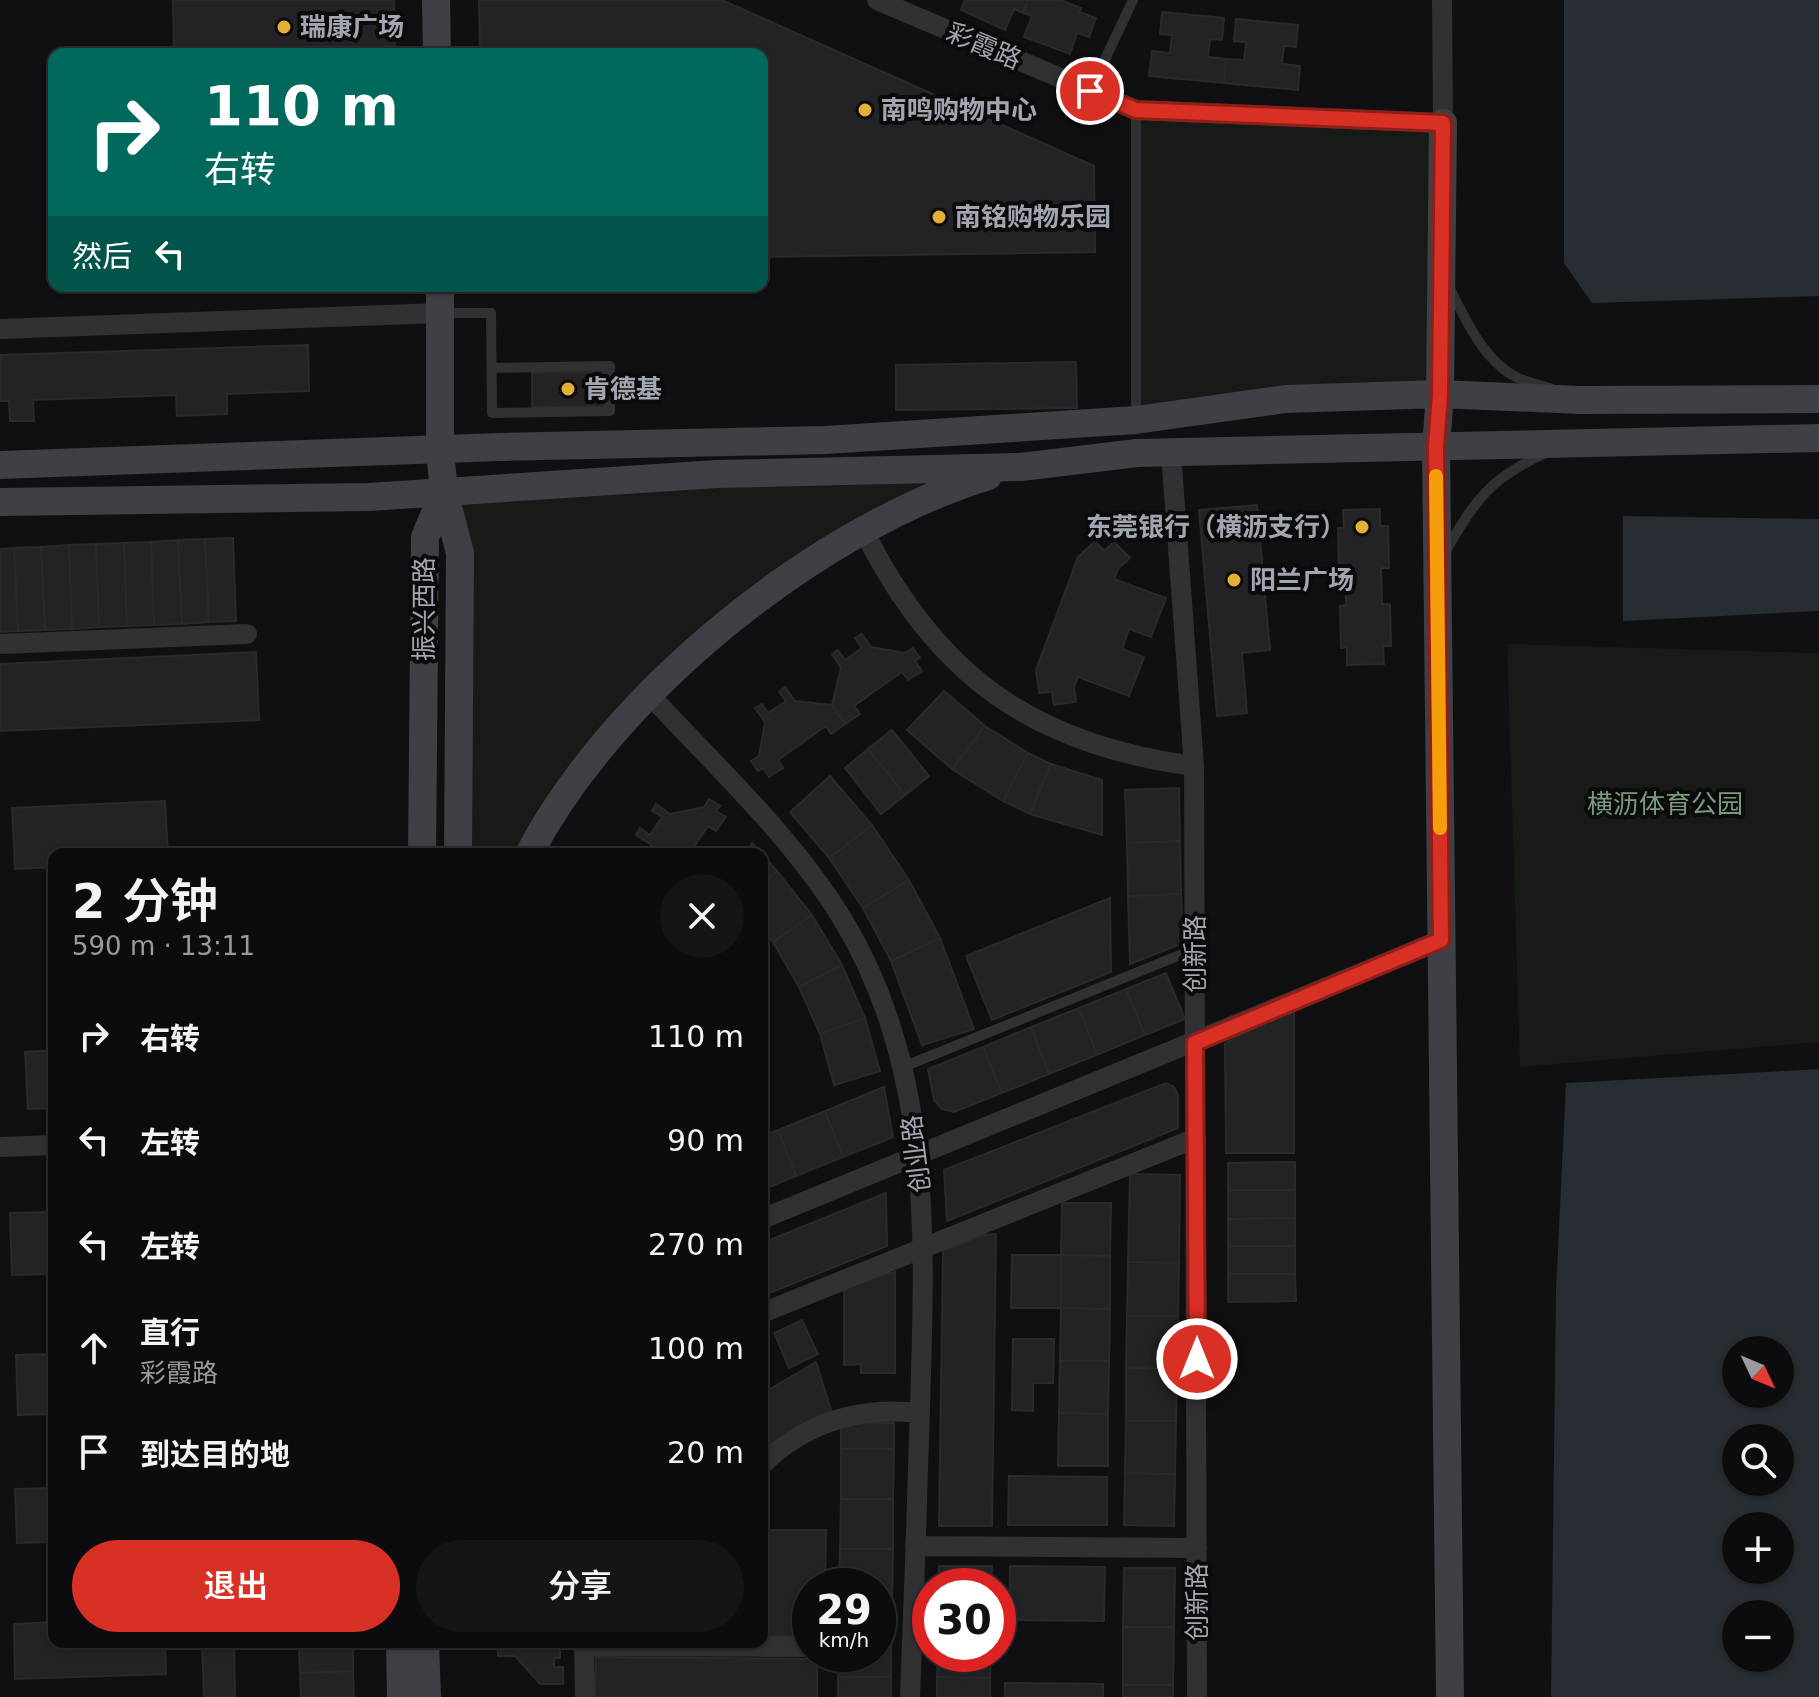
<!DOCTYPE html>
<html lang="zh">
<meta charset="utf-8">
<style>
:root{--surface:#0c0b0d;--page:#151416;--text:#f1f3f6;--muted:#9a9b9d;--line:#2c2b2e;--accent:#d93025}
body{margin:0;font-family:"DejaVu Sans","Noto Sans SC",sans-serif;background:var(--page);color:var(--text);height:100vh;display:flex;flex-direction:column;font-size:30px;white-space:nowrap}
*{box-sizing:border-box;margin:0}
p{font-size:26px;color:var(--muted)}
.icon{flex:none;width:44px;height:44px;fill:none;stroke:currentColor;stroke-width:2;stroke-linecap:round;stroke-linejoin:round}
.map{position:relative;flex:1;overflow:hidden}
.panel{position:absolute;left:48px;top:848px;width:720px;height:800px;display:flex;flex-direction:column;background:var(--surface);border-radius:16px;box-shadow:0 2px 6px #0004,0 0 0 2px var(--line)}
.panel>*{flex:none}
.guide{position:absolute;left:48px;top:48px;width:720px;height:244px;border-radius:16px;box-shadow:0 2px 6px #0004,0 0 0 2px var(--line);background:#00695c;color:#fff;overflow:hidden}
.needle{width:52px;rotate:134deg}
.buttons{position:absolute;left:1722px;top:1336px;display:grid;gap:16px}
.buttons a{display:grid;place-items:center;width:72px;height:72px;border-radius:50%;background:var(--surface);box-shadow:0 2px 6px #0004,0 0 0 2px var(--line);font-size:40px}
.speed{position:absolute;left:792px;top:1568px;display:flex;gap:16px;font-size:40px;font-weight:700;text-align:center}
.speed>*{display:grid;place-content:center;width:104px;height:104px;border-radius:50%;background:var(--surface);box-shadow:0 2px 6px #0004,0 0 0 2px var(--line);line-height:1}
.speed small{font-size:20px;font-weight:400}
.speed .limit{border:12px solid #d22;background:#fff;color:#111}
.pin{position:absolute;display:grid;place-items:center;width:68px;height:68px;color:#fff;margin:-34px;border:4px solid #fff;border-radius:50%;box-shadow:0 2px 8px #0007}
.me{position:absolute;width:88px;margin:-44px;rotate:0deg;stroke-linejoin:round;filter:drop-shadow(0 0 6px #0008)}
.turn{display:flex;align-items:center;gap:28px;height:168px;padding:0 24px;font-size:36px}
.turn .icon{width:104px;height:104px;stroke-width:2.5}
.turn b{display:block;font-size:56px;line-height:68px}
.then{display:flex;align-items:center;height:76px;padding:0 24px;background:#0003;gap:16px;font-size:30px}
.round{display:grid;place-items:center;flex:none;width:84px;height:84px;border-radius:42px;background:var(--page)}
.overview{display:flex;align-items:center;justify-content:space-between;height:136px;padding:0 24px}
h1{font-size:48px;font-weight:600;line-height:60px}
.primary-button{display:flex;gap:16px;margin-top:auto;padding:16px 24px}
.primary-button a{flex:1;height:92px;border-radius:48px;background:var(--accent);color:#fff;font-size:32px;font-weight:600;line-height:92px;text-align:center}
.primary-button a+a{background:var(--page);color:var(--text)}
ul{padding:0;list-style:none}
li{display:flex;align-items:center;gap:24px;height:104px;padding:0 24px}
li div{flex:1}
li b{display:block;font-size:30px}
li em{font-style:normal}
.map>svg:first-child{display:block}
.green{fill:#161b17}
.water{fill:#272d33;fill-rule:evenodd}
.building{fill:#232225;stroke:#2a2a2d;stroke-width:2}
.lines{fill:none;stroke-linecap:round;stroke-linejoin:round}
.lane{stroke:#313135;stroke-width:10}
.street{stroke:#313135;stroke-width:20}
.secondary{stroke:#3f4045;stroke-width:28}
.route-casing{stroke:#8d1f18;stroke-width:20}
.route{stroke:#d93025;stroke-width:14}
.slow{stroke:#f59e0b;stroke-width:14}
.poi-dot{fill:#e2b036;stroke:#0b0b0c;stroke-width:3}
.labels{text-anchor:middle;stroke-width:8;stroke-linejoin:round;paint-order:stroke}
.poi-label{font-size:26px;font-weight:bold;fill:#a2a6b0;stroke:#0b0b0c;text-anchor:start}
.street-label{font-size:26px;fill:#a2a6b0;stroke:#0b0b0c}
.park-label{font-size:26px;fill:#7a9a7d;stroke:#0b0b0c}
</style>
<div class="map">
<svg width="1819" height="1697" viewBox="0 0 1819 1697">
<rect width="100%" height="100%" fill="#100f11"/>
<path class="green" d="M1136,110L1443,123L1440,394L1136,420Z
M1021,467L863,529L657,688L529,854H458L450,492Z
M1507,644L1819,653V1042L1520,1067Z"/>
<path class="water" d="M1564,0H1819V296L1592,303L1564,263Z
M1623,516L1819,519V611L1623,621Z
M1819,1069V1697H1551L1556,1290L1566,1083ZM1736,1350H1780V1394H1736ZM1736,1438H1780V1482H1736ZM1736,1526H1780V1570H1736ZM1736,1614H1780V1658H1736Z"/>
<path class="building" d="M173,0H394L395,54H174Z
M479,0H722L1094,166L1095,252L762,257V54H480Z
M965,0H1028L1023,13L1014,9L1005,30L961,10Z
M1028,0H1060L1081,8L1079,12L1096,18L1089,37L1077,33L1070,54L1024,37L1032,16L1023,13Z
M1162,12L1224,18L1222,40L1210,39L1208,57L1226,59L1224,83L1149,76L1152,51L1170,53L1172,35L1160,34Z
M1236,19L1298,25L1296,47L1284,46L1282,64L1300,66L1298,90L1224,83L1226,59L1244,60L1246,42L1234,41Z
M308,345L309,391L227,394V414L177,416L176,395L33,400L34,421H10L9,401H0V355Z
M1076,362L1077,408L896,410V365Z
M604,372V406L532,407V373Z
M1257,505L1270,650L1242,653L1247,713L1217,716L1199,510Z
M1380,509V526H1388L1389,568H1381L1382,604H1390L1391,646H1383L1384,664L1347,665V647L1341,648L1340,606L1346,605L1345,570H1339L1338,528H1344L1343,510Z
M233,538L236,621L209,622L205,539Z
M205,539L209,622L182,624L178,540Z
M178,540L182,624L154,625L151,542Z
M1095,541L1104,551L1114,542L1130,558L1118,569L1114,579L1166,598L1151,637L1129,629L1122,649L1144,657L1129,696L1078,677L1074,687L1076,702L1054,705L1052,692L1039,693L1036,670L1078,557Z
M151,542L154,625L127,626L124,543Z
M124,543L127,626L99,627L96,544Z
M96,544L99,627L72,629L69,545Z
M69,545L72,629L45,630L41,547Z
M41,547L45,630L18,631L14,548Z
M14,548L18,631L0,632V549Z
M862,634L871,647L905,653L913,648L920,658L915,661L922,671L908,680L902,672L854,706L860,714L845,724L832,705L841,668L832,654L838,650L845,660L862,648L855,638Z
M256,652L259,720L0,731V664Z
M785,687L795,701L832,705L845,724L831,734L826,726L778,760L783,768L769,777L763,768L758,771L751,761L759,756L765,722L755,708L762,704L768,713L786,701L779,692Z
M944,691L985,726L952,769L907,730Z
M985,726L1028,753L1003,801L952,769Z
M892,730L929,776L905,795L868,749Z
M868,749L905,795L881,814L845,768Z
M1028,753L1051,764L1030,814L1003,801Z
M1051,764L1102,780V835L1030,814Z
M830,776L872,825L829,858L790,812Z
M1179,788L1180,841L1127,843L1125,790Z
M709,799L720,806L716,811L726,817L716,831L708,826L689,854H652L650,844L636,835L640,828L650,835L662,817L652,811L656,804L670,814L704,807Z
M165,801L168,854H54V867L15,869L12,808Z
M872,825L909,880L863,908L829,858Z
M1180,841L1181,894L1128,896L1127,843Z
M752,843L777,871L762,883V854H746Z
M777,871L812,915L773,942L762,929V883Z
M909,880L940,938L891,961L863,908Z
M1181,894L1183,943L1130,964L1128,896Z
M1110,898L1111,972L992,1020L966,956Z
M812,915L842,965L799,987L773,942Z
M940,938L974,1029L922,1045L891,961Z
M842,965L865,1018L820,1034L799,987Z
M1166,973L1185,1019L1145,1035L1126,989Z
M1126,989L1145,1035L1097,1055L1079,1008Z
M1079,1008L1097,1055L1049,1074L1031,1027Z
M1294,1009V1153H1226L1225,1043Z
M865,1018L880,1071L834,1085L820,1034Z
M1031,1027L1049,1074L1002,1093L983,1047Z
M983,1047L1002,1093L954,1112L942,1109L934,1100L928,1069Z
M54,1050V1108L28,1109L25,1052Z
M1166,1083L1174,1087L1178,1095V1128L947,1221L944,1170Z
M884,1087L893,1137L843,1157L825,1111Z
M825,1111L843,1157L796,1176L778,1130Z
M778,1130L796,1176L762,1190V1136Z
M1295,1162V1190H1228V1163Z
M1130,1174L1180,1175L1179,1263L1128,1262Z
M1228,1190H1295V1218L1228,1219Z
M886,1193L887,1246L762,1296V1243Z
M1062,1203H1111L1110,1256L1061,1255Z
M54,1212V1274L12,1275L10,1213Z
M1295,1218V1246H1228V1219Z
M996,1234L992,1526H939L943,1251L985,1235Z
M1228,1246H1295V1274H1228Z
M1012,1255H1061V1308H1011Z
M1061,1255L1110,1256V1309L1061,1308Z
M1128,1262L1179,1263L1178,1316H1127Z
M895,1272V1373H861V1364L844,1365V1287Z
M1228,1274H1295L1296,1301L1228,1302Z
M1061,1308L1110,1309L1109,1361H1060Z
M1127,1316H1178L1177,1369L1126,1368Z
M802,1320L818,1354L789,1368L774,1333Z
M1013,1339H1054L1053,1383H1033V1411L1012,1410Z
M54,1354V1414L18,1415L16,1355Z
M1060,1361H1109L1108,1414L1059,1413Z
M816,1362L831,1410L762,1451V1394Z
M1126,1368L1177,1369L1176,1421H1126Z
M1059,1413L1108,1414V1466H1058Z
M1126,1421H1176L1175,1474L1125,1473Z
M841,1423H894V1449H841Z
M841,1449H894L893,1499H841Z
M1125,1473L1175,1474L1174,1526L1124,1525Z
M1009,1476L1107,1477V1525H1008Z
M54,1488V1542L17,1543L15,1489Z
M841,1499H893V1549H840Z
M762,1530H826L825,1586H810V1636H762Z
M840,1549H893L892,1599H878V1586H839Z
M939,1566H992L991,1586H939Z
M1010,1566L1105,1567L1104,1621L1009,1620Z
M1124,1568H1175L1174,1627H1123Z
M878,1599H892L891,1649H878Z
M54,1622V1642H165L166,1674L15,1679L14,1624Z
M1123,1627H1174L1173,1685H1123Z
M202,1642H234L235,1697H204Z
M299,1642H353V1645L299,1647Z
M498,1642H560V1658H554V1667H563V1684H540L515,1656H498Z
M353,1645V1671L300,1673L299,1647Z
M878,1649H891V1677H838L839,1654H878Z
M938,1654H991L990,1678L937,1677Z
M596,1657L817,1659V1697H595Z
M353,1671L354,1697H301L300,1673Z
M838,1677H891V1697H838Z
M937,1677L990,1678V1697H937Z
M1005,1683L1103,1684V1697H1005Z
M1123,1685H1173V1697H1123Z"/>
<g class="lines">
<path class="lane" d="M1090,91L1133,0
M1449,287C1465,318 1483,360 1516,377C1527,383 1540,384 1552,389
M444,313H491L492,413L610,411V366L492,368
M1136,416V110
M1446,551C1474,501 1491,477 1546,453
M903,1067L1195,949"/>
<path class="street" d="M877,0L1136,110L1443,123L1442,0
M0,329L441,313
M1171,452L1194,766L1197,1697
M863,529C935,675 1033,745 1194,766
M0,644L247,634
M650,695C716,767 792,836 843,920C933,1068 925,1240 920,1407C917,1504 914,1600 910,1697
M0,1147L54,1145
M762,1219L1441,940
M762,1313L1196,1138
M762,1465C805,1422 861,1406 920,1413
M915,1546L1197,1548
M584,1642L585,1697
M584,1646L810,1647"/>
<path class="secondary" d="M436,0L437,54
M1443,123L1440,394L1436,447L1450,1697
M440,286V451L444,492L460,553L458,854
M0,465L500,447L826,440L1136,420L1286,399L1440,394L1580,400L1819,399
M0,502L369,497L717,474L1021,467L1137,453L1819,438
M422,854L425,537L444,492
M529,854C613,693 816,529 988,476
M400,1642L401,1697
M425,1642L427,1697"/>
</g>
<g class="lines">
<defs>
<path id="route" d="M1090,91L1136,110L1443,123L1440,394L1436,447L1441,940L1195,1043L1197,1359"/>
</defs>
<use href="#route" class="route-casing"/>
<use href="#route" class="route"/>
<path class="slow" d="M1436,476L1440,828"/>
</g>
<g class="poi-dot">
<circle cx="284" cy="27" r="8"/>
<circle cx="865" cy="110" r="8"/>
<circle cx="939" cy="217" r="8"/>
<circle cx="568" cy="389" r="8"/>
<circle cx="1362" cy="527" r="8"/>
<circle cx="1234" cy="580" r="8"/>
</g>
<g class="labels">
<g class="poi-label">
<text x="300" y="36">瑞康广场</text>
<text x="881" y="119">南鸣购物中心</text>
<text x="955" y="226">南铭购物乐园</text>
<text x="584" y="398">肯德基</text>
<text x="1346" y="536" text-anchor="end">东莞银行（横沥支行）</text>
<text x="1250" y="589">阳兰广场</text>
</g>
<g class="street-label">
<text transform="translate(984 46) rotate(23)" y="9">彩霞路</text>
<text transform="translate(424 609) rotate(-90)" y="9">振兴西路</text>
<text transform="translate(1195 954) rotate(-90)" y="9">创新路</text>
<text transform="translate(916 1154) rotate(-97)" y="9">创业路</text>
<text transform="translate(1197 1602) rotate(-90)" y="9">创新路</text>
</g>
<g class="park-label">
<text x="1665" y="813">横沥体育公园</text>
</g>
</g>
</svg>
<div class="buttons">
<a><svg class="needle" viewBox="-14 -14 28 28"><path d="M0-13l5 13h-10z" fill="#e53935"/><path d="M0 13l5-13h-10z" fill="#9a9b9d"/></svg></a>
<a><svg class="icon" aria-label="search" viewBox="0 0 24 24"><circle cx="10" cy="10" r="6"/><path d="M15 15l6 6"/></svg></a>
<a>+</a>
<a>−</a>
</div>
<div class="speed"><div>29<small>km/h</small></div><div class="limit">30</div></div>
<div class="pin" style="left:1090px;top:91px;background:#d93025"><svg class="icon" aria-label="arrive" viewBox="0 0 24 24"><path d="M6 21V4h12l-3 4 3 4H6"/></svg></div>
<svg class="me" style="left:1197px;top:1359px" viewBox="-20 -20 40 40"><circle r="17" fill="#d93025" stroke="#fff" stroke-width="3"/><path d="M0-11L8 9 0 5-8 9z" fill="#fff"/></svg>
<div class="guide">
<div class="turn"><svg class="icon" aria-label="right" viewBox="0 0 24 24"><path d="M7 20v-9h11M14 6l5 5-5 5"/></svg><div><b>110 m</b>右转</div></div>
<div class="then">然后<svg class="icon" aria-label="left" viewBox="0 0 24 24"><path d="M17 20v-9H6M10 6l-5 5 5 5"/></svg></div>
</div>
<section class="panel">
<div class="overview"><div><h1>2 分钟</h1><p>590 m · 13:11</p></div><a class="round"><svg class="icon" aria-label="close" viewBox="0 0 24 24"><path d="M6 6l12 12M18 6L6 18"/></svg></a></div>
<ul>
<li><svg class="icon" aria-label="right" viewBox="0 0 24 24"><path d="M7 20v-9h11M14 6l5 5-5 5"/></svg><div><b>右转</b></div><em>110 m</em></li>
<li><svg class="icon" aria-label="left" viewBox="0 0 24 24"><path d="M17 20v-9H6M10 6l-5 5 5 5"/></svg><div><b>左转</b></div><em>90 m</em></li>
<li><svg class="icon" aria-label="left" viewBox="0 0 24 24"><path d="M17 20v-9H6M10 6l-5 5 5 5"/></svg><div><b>左转</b></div><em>270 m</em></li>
<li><svg class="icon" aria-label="ahead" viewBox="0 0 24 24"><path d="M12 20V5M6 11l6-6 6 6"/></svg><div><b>直行</b><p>彩霞路</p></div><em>100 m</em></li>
<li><svg class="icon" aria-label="arrive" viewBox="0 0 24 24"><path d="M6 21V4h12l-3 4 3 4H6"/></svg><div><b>到达目的地</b></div><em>20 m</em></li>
</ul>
<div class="primary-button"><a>退出</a><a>分享</a></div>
</section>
</div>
